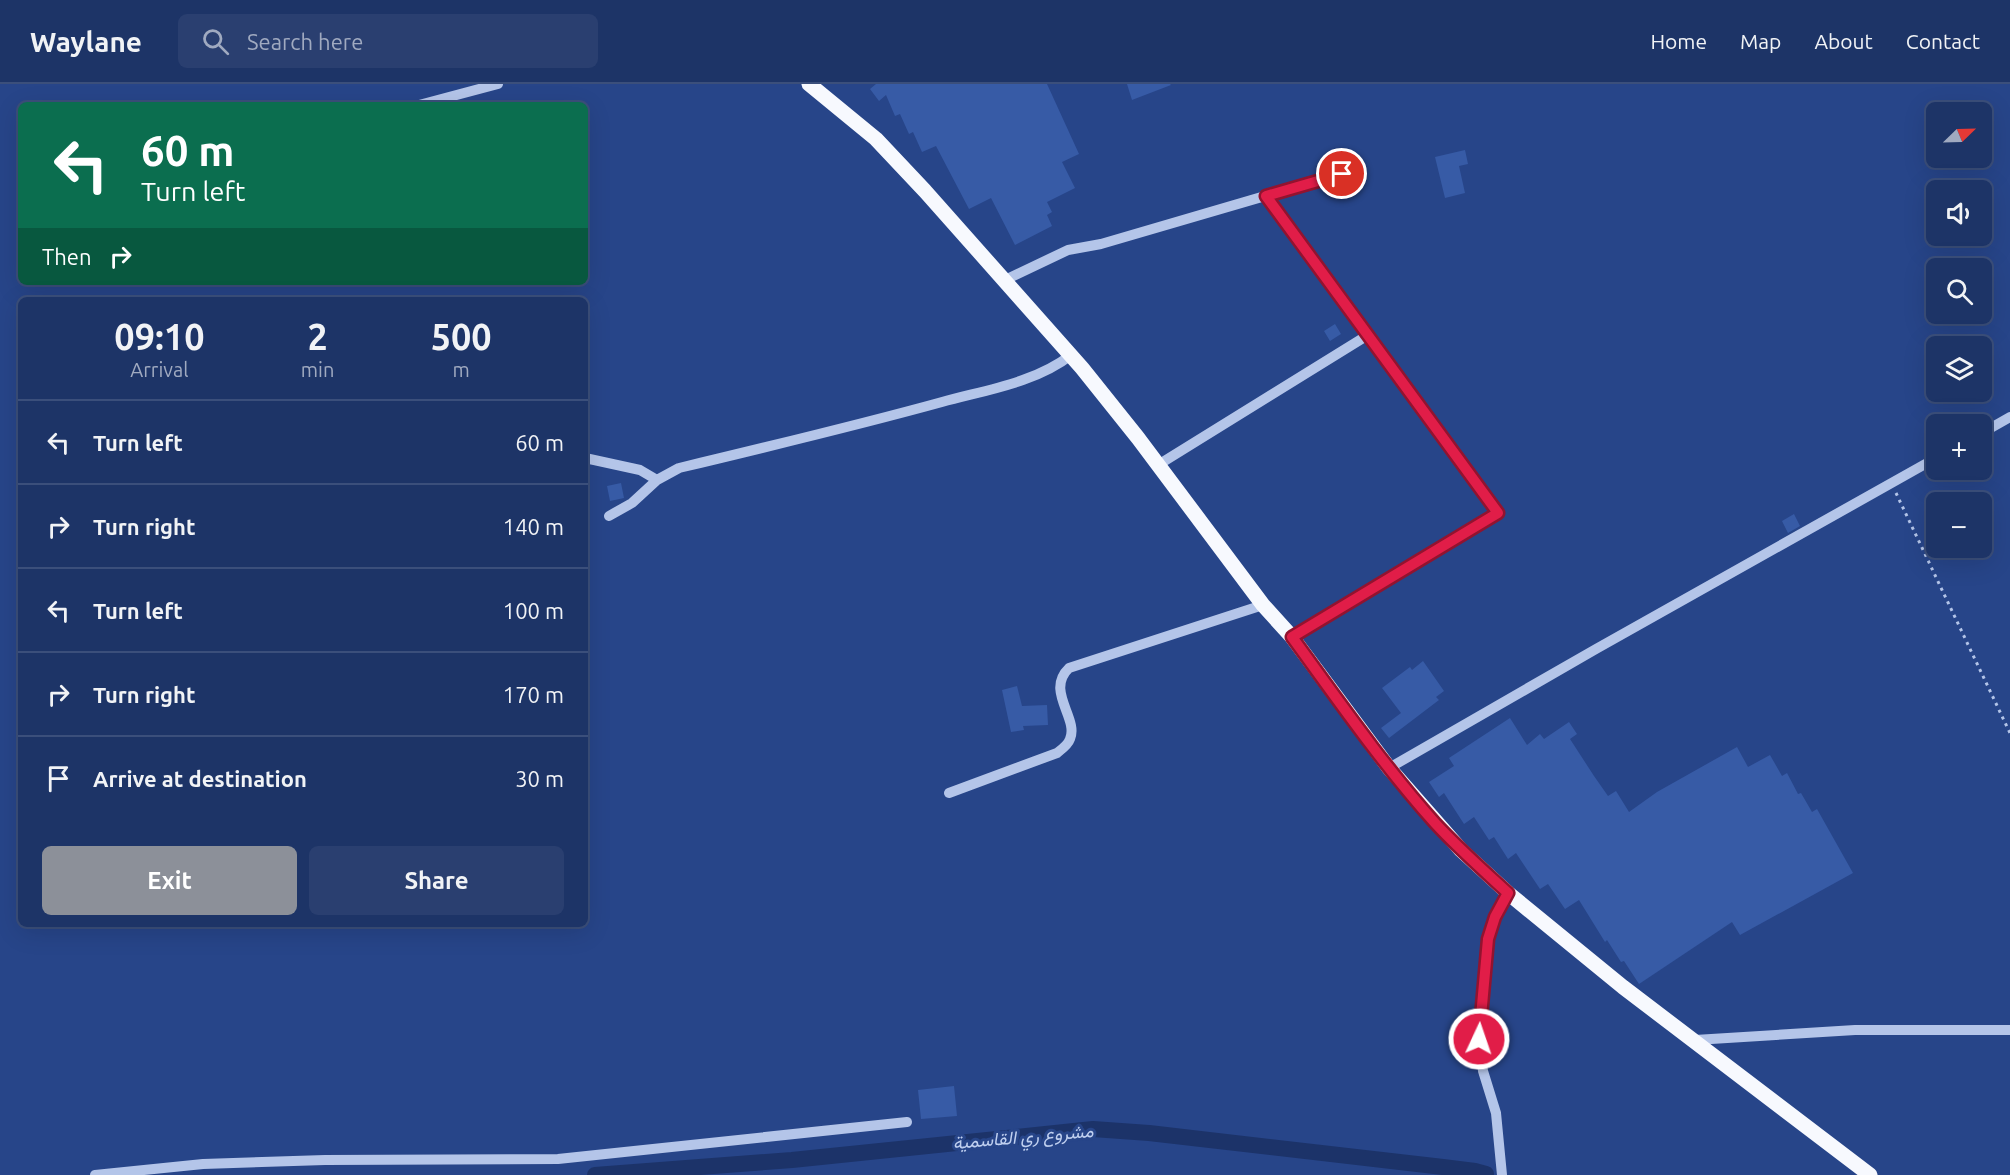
<!DOCTYPE html>
<meta charset="utf-8">
<style>
:root{--surface:#1d3467;--page:#2a3f70;--text:#f1f3f6;--muted:#a0aac0;--line:#3b4f7b;--accent:#8c9099}
body{margin:0;font-family:Ubuntu,Vazirmatn,sans-serif;background:var(--page);color:var(--text);height:100vh;display:flex;flex-direction:column;font-size:22px;white-space:nowrap}
*{box-sizing:border-box;margin:0}
p{font-size:20px;color:var(--muted)}
.icon{flex:none;width:33px;height:33px;fill:none;stroke:currentColor;stroke-width:2;stroke-linecap:round;stroke-linejoin:round}
.map{position:relative;flex:1;overflow:hidden}
.panel{position:absolute;left:18px;top:213px;width:570px;height:630px;display:flex;flex-direction:column;background:var(--surface);border-radius:9px;box-shadow:0 6px 24px #0002,0 0 0 2px var(--line)}
.panel>*{flex:none}
.guide{position:absolute;left:18px;top:18px;width:570px;height:183px;border-radius:9px;box-shadow:0 6px 24px #0002,0 0 0 2px var(--line);background:#0b6e4f;color:#fff;overflow:hidden}
.needle{width:39px;rotate:67deg}
.fabs{position:absolute;left:1926px;top:18px;display:grid;gap:12px}
.fabs a{display:grid;place-items:center;width:66px;height:66px;border-radius:9px;background:var(--surface);box-shadow:0 6px 24px #0002,0 0 0 2px var(--line);font-size:30px}
.pin{position:absolute;display:grid;place-items:center;width:51px;height:51px;color:#fff;margin:-26px;border:3px solid #fff;border-radius:50%;box-shadow:0 2px 6px #0007}
.me{position:absolute;width:66px;margin:-33px;rotate:3deg;stroke-linejoin:round;filter:drop-shadow(0 0 4px #0008)}
.turn{display:flex;align-items:center;gap:21px;height:126px;padding:0 24px;font-size:27px}
.turn .icon{width:78px;height:78px;stroke-width:2.5}
.turn b{display:block;font-size:42px;line-height:51px}
.then{display:flex;align-items:center;height:57px;padding:0 24px;background:#0003;gap:12px;font-size:22px}
.eta{display:flex;justify-content:space-evenly;align-items:center;height:102px;text-align:center}
.eta b{font-size:36px;font-weight:600;line-height:42px}
.action{display:flex;gap:12px;margin-top:auto;padding:12px 24px}
.action a{flex:1;height:69px;border-radius:9px;background:var(--accent);color:#fff;font-size:24px;font-weight:600;line-height:69px;text-align:center}
.action a+a{background:var(--page);color:var(--text)}
ul{padding:0;list-style:none}
li{display:flex;align-items:center;gap:18px;height:84px;padding:0 24px;border-top:2px solid var(--line)}
li div{flex:1}
li b{display:block;font-size:22px}
li em{font-style:normal}
header{display:flex;align-items:center;gap:36px;box-sizing:border-box;height:84px;padding:0 30px;background:var(--surface);border-bottom:2px solid var(--line)}
header strong{font-size:28px}
nav{display:flex;gap:33px;margin-inline-start:auto;font-size:21px}
.search{width:420px;height:54px;background:var(--page);display:flex;align-items:center;gap:15px;box-sizing:border-box;padding:0 21px;border-radius:9px;color:var(--muted);font-size:22px}
.map>svg:first-child{display:block}
.lines{fill:none;stroke-linecap:round;stroke-linejoin:round}
.canal{stroke:#1c3369;stroke-width:16}
.building{fill:#375ba6}
.path{stroke:#b4c5e9;stroke-width:3;stroke-dasharray:3 4.5;stroke-linecap:butt}
.minor{stroke:#b4c5e9;stroke-width:10}
.major{stroke:#f7f9fe;stroke-width:15}
.route-casing{stroke:#92132f;stroke-width:15}
.route{stroke:#e11d48;stroke-width:10}
.labels{text-anchor:middle;stroke-width:6;stroke-linejoin:round;paint-order:stroke}
.water-label{font-size:18px;font-style:italic;fill:#c0d0f0;stroke:#274589}
</style>
<header>
<strong>Waylane</strong>
<div class="search"><svg class="icon" aria-label="search" viewBox="0 0 24 24"><circle cx="10" cy="10" r="6"/><path d="M15 15l6 6"/></svg>Search here</div>
<nav><a>Home</a><a>Map</a><a>About</a><a>Contact</a></nav>
</header>
<div class="map">
<svg width="2010" height="1091" viewBox="0 0 2010 1091">
<rect width="100%" height="100%" fill="#274589"/>
<g class="lines">
<path class="canal" d="M595,1091L792,1076L1093,1045L1149,1049L1443,1083L1475,1087L1486,1090"/>
</g>
<path class="building" d="M876,0H1047L1079,70L1062,78L1075,104L1047,118L1052,128L1047,131L1052,142L1015,161L991,114L969,125L936,62L922,68L913,48L909,50L900,30L895,32L886,11L879,17L870,5Z
M1127,0H1170L1171,1L1132,16Z
M1465,66L1468,80L1459,82L1465,109L1445,114L1435,73Z
M1335,240L1341,250L1330,257L1324,247Z
M621,399L624,414L610,417L607,402Z
M1794,430L1800,442L1788,449L1782,437Z
M1423,577L1444,607L1436,613L1439,616L1389,654L1381,644L1401,629L1382,604L1410,583L1412,586Z
M1017,602L1022,622L1047,621L1048,641L1023,642L1024,646L1011,648L1002,606Z
M1510,634L1527,661L1540,650L1544,655L1569,638L1577,650L1570,655L1594,692L1608,712L1616,707L1629,728L1657,708L1737,663L1748,683L1770,671L1782,692L1787,689L1798,710L1801,709L1812,728L1817,725L1853,789L1740,851L1732,838L1639,900L1624,877L1621,878L1607,856L1605,858L1579,816L1565,825L1548,800L1540,805L1516,769L1508,775L1494,753L1489,756L1474,733L1464,740L1444,709L1439,713L1429,698L1454,682L1449,674Z
M954,1002L957,1032L921,1035L918,1006Z"/>
<g class="lines">
<path class="path" d="M1896,409L2010,649"/>
<path class="minor" d="M419,21L498,0
M1266,112L1498,429L1292,553
M1005,196L1068,166L1101,160L1361,84
M1982,349L2010,333
M585,374L640,386L657,396
M1158,381L1368,251
M609,432L632,419L657,396L679,384C767,363 855,342 942,318C985,306 1035,299 1071,271
M1389,684L1596,565L1936,374
M949,709L1057,669C1062,665 1068,661 1070,655C1079,634 1045,607 1069,584L1263,521
M1695,956L1855,946H2010
M95,1091L203,1080L325,1076L558,1075L907,1038
M1502,1091L1496,1029L1483,987L1479,955L1488,855L1495,833L1508,809"/>
<path class="major" d="M809,0L876,55L925,107L1082,284L1138,354L1263,521L1292,553L1389,684L1461,766L1508,809L1623,903L1870,1091"/>
</g>
<g class="lines">
<defs>
<path id="route" d="M1342,90L1266,112L1498,429L1292,553C1338,616 1383,681 1435,739C1458,764 1483,786 1508,809L1495,833L1488,855L1479,955"/>
</defs>
<use href="#route" class="route-casing"/>
<use href="#route" class="route"/>
</g>
<g class="labels">
<g class="water-label">
<text transform="translate(1023 1053) rotate(-5)" y="6">مشروع ري القاسمية</text>
</g>
</g>
</svg>
<div class="fabs">
<a><svg class="needle" viewBox="-14 -14 28 28"><path d="M0-13l5 13h-10z" fill="#e53935"/><path d="M0 13l5-13h-10z" fill="#a0aac0"/></svg></a>
<a><svg class="icon" aria-label="sound" viewBox="0 0 24 24"><path d="M4 9h4l5-4v14l-5-4H4zM17 9q2 3 0 6"/></svg></a>
<a><svg class="icon" aria-label="search" viewBox="0 0 24 24"><circle cx="10" cy="10" r="6"/><path d="M15 15l6 6"/></svg></a>
<a><svg class="icon" aria-label="layers" viewBox="0 0 24 24"><path d="M12 4l9 5-9 5-9-5zM3 14l9 5 9-5"/></svg></a>
<a>+</a>
<a>−</a>
</div>
<div class="pin" style="left:1342px;top:90px;background:#d93025"><svg class="icon" aria-label="arrive" viewBox="0 0 24 24"><path d="M6 21V4h12l-3 4 3 4H6"/></svg></div>
<svg class="me" style="left:1479px;top:955px" viewBox="-20 -20 40 40"><circle r="17" fill="#e11d48" stroke="#fff" stroke-width="3"/><path d="M0-11L8 9 0 5-8 9z" fill="#fff"/></svg>
<div class="guide">
<div class="turn"><svg class="icon" aria-label="left" viewBox="0 0 24 24"><path d="M17 20v-9H6M10 6l-5 5 5 5"/></svg><div><b>60 m</b>Turn left</div></div>
<div class="then">Then<svg class="icon" aria-label="right" viewBox="0 0 24 24"><path d="M7 20v-9h11M14 6l5 5-5 5"/></svg></div>
</div>
<section class="panel">
<div class="eta">
<div><b>09:10</b><p>Arrival</p></div>
<div><b>2</b><p>min</p></div>
<div><b>500</b><p>m</p></div>
</div>
<ul>
<li><svg class="icon" aria-label="left" viewBox="0 0 24 24"><path d="M17 20v-9H6M10 6l-5 5 5 5"/></svg><div><b>Turn left</b></div><em>60 m</em></li>
<li><svg class="icon" aria-label="right" viewBox="0 0 24 24"><path d="M7 20v-9h11M14 6l5 5-5 5"/></svg><div><b>Turn right</b></div><em>140 m</em></li>
<li><svg class="icon" aria-label="left" viewBox="0 0 24 24"><path d="M17 20v-9H6M10 6l-5 5 5 5"/></svg><div><b>Turn left</b></div><em>100 m</em></li>
<li><svg class="icon" aria-label="right" viewBox="0 0 24 24"><path d="M7 20v-9h11M14 6l5 5-5 5"/></svg><div><b>Turn right</b></div><em>170 m</em></li>
<li><svg class="icon" aria-label="arrive" viewBox="0 0 24 24"><path d="M6 21V4h12l-3 4 3 4H6"/></svg><div><b>Arrive at destination</b></div><em>30 m</em></li>
</ul>
<div class="action"><a>Exit</a><a>Share</a></div>
</section>
</div>
